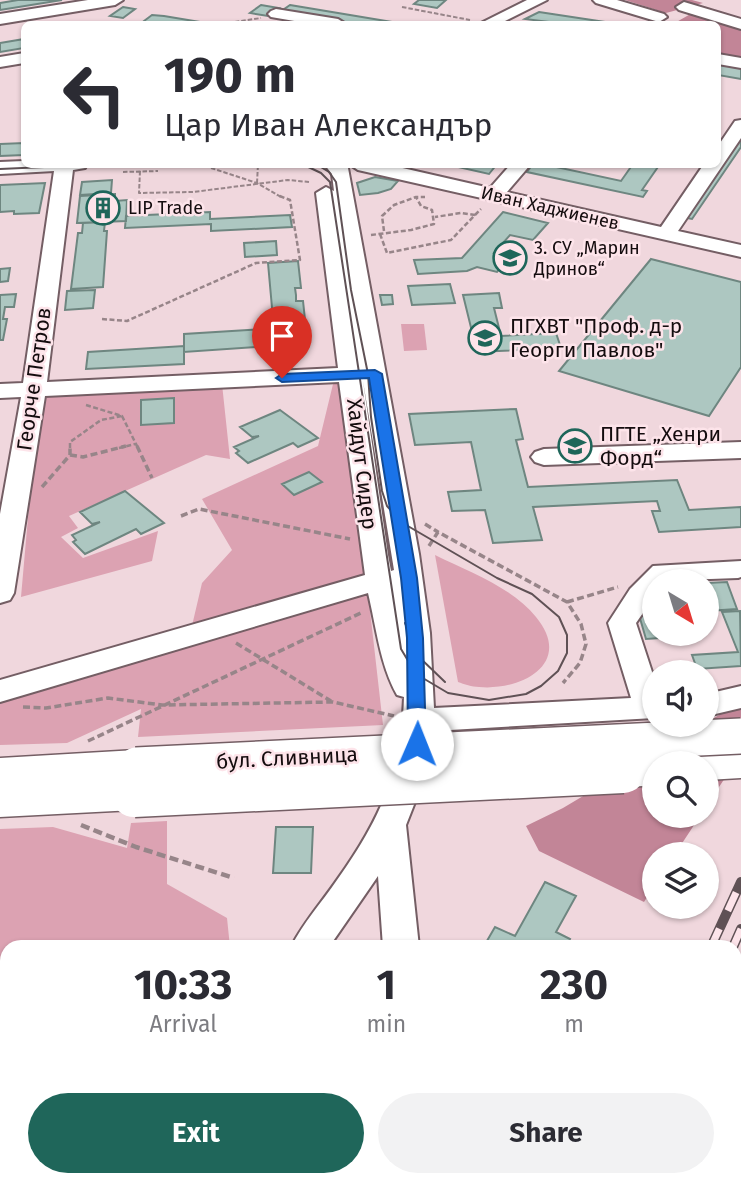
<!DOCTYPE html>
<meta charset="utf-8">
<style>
:root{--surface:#fff;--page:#f2f2f3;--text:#2b2b33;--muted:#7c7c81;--accent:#1f665a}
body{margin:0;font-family:"Fira Sans",sans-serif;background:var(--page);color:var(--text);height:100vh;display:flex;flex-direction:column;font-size:26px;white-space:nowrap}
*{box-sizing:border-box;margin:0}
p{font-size:23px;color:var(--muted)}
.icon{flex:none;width:38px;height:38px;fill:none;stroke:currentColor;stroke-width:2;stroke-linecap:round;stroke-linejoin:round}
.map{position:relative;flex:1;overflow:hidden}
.sheet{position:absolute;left:0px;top:940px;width:742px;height:247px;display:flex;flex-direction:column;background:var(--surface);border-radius:21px 21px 0 0;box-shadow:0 2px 5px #0004}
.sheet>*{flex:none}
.hud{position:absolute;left:21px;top:21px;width:700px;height:147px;border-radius:10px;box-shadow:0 2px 5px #0004;background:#fff;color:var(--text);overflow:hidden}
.needle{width:46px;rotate:142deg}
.buttons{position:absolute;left:642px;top:569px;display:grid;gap:14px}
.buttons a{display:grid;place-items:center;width:77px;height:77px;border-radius:50%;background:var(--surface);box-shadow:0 2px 5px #0004;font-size:35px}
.pin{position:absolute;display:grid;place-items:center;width:60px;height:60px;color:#fff;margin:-72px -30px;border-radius:50% 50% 50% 0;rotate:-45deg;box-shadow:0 0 7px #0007}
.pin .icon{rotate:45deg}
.me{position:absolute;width:77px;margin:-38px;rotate:1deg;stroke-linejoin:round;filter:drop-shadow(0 0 5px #0008)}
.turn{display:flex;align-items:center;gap:24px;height:147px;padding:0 28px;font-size:32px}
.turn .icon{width:91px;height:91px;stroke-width:2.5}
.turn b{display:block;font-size:49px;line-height:60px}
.eta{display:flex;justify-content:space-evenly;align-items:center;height:119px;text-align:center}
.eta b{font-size:42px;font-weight:700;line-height:49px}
.action{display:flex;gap:14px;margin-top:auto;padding:14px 28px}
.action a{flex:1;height:80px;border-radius:42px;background:var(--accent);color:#fff;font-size:28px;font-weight:700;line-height:80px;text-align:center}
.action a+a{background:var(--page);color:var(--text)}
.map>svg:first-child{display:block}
.green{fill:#dca2b2}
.forest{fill:#c28597}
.building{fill:#adc7c1;stroke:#6e8680;stroke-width:2}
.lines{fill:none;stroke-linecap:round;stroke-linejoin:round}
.minor-casing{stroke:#745e64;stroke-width:4}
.major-casing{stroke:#745e64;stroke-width:3}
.path-far3{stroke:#978589;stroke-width:2;stroke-dasharray:4.5 2;stroke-linecap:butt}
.path-far2{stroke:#978589;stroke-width:2.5;stroke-dasharray:5 2.5;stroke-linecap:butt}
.path-far1{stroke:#978589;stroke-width:3.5;stroke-dasharray:7 3.5;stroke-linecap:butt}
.path{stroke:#978589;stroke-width:4.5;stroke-dasharray:9 4.5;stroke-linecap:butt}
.minor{fill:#fff;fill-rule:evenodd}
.major{fill:#fff;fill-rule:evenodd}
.tram{stroke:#5f5155;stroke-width:2}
.rail-casing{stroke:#5f5155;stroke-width:10}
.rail{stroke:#fde4ea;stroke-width:7;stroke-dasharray:20;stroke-linecap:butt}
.major-bridge-far1-casing{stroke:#745e64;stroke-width:38;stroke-linecap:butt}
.major-bridge-casing{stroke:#745e64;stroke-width:49;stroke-linecap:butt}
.major-bridge-far1{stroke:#fff;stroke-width:35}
.major-bridge{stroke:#fff;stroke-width:46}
.route{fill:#1a73e8;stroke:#114b97;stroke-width:2}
.labels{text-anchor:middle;stroke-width:5;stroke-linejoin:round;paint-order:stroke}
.far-poi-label{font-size:18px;fill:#140c0e;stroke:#fde4ea;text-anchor:start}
.far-street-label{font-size:18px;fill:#140c0e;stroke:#fde4ea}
.poi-label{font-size:21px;fill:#140c0e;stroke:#fde4ea;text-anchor:start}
.street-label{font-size:21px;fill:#140c0e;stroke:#fde4ea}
</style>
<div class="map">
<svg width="741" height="1186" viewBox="0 0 741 1186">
<rect width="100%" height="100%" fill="#f0d7dd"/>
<path class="green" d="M401,324H424L427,350L404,351Z
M345,379L372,577L191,630L202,583L232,550L202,499L318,446L334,380Z
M222,384L230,459L206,455L69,516L78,528L61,537L83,558L158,531L152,561L21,597L39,393Z
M435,555C469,572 512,587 536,617C574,663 522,691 479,687C472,687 464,684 458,682Z
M368,593L383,725L138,737L141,709L67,743L0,745V701L330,601Z
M167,821V884L227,918L230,947H7V996L0,989V829L53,827L127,848L131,823Z"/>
<path class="forest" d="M625,0H692L703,3L666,13Z
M694,12L741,27V61L718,57V24H673Z
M741,702V754L707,805V763H654V816H700L675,854H654V886L644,902L539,851L526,826L563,808Z"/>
<path class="building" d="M18,0H62L0,10V3Z
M419,0H446L437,8L414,4Z
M261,5L279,8L268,16L250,13Z
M290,5L404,24H351L280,12Z
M123,7L135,9L123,18L110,16Z
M539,12L605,22L610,24H565L525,19Z
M152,15L164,16L212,24H155L144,21Z
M24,39V48L0,52V43Z
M718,63L741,67V79L718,75Z
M740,132L741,147L692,219L682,217Z
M24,143V155L0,156V144Z
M445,164H497L489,174Z
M533,164L547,165L621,181L633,164H660L642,190L647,191L643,197L527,172Z
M375,177L398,181L391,189L378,193L360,195L357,183Z
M112,180L111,193L80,195L82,182Z
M45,183L39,213L14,214V211L0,212V185Z
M115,194V201L127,200L126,221L77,223L80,196Z
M210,212V219L290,215L292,227L211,231V224L125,228L126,216Z
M503,212L548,223L533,240L510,235L494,253L510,257L497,272L477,267L467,271L418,274L414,260L462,258Z
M105,222L104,231H107L103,287L71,289L78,233H82L83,223Z
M276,241L277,255L245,257L244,243Z
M651,259L741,282V367L709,416L559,371Z
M298,261L301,288H295L296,295V301H303L306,329L274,330L268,263Z
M10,268L8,281L0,282V269Z
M450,284L455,303L412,305L408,286Z
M95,290L93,308L65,310L67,291Z
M499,293L502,308H494L501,336L556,333L561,348L477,352L463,295Z
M16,294L14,307H5L3,319H7L3,340H0V295Z
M380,295H392L393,304L382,305Z
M265,329L282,330L283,345L184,352V334Z
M184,346V364L86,369L88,352Z
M174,398V423L141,425V400Z
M516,409L523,439L516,440L528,487L677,480L689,510L741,507V527L659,532L652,511H660L657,501L533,507L542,540L493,543L485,510L452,511L448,492L481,490L471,442L415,445L409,414Z
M280,410L318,438L298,447L293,443L248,463L236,453L239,451L234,447L259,436L252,437L240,427Z
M309,472L322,482L294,495L282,484Z
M125,491L164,523L141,534L136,529L85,554L73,542L76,540L72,535L100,522L92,524L80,512Z
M727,582L737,609L707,611V583Z
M654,607V634H674L675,637L646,639L637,608Z
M740,611L741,666L697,669L692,655L738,652L722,612Z
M276,827H313L311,873H273Z
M545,882L576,896L556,932L570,939L566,947L484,946L495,927L515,936Z"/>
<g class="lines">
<defs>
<path id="minor" d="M88,0H123L115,5L0,24V14Z
M527,0H547L499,24H479Z
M593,0H617L664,14L667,17L659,22L596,3Z
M684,2L741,19V29L679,10L676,7Z
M276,9L338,19L346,24H312L271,17L268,14L271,11Z
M24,53V63L0,67V57Z
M718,54L741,58V68L718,64Z
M741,120V138L678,231L741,245V257L358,170L349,164H385L490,188L511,164H531L507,192L661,227L704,164H718V146L735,121Z
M24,161V164H87L85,168L73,170L47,382L338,368L316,193L326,187L334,191L332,174L324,164H344L348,168L419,554L430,633L434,708L631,698L608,623L630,589L653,566L741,561V577L738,578L654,581V597L636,623L654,678V718L433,731L428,769L406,825L419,947H383L378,876L329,947H291C303,923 322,902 337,880C380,820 402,771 404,697L397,695C380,665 376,626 368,593L0,702V680L365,575L339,382L45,396L14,593L10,600L0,603V514L21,397L0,398V384L23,383L54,171L0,174V162ZM363,381L394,570L391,571L388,555Z
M741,442V458L544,465L535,462L531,457L535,452L544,449Z
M741,686V708L707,716V694Z
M120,1180H163L161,1186H118Z
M267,1180H310L308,1186H265Z"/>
<path id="major" d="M741,748V778L707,780V763H688L693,754L707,750Z
M136,750L150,754L156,765L150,776L139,780L148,783L154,794L148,805L134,810L0,817V758Z"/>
</defs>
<use href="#minor" class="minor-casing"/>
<use href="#major" class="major-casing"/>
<path class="path-far3" d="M402,7L470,20
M222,24L261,18
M211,168L257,183L281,197
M140,171L139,193L193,192L288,180L309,182
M123,172L158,171
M257,183L258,164"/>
<path class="path-far2" d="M475,215L481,209
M384,231L382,216L394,205L416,197
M380,234L387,253L451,240L475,215L461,213L435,217
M371,235L411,230L434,224L432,210L421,206L416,197H425
M102,319L127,321L256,263L300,260L290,200L277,195
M86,405L122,416L138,448
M70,448V442L101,420L122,416
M119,448L135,444"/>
<path class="path-far1" d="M137,446L152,478
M70,455L83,457L126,446
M42,487L70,455V446
M181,516L199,509L350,539
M425,524L438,532
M429,546L438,532L567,602L581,624L586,644L580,663L563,683
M567,602L618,587
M236,643L331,701
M23,707L46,708L108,698L162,705L333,702L394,716
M88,741L363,612"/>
<path class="path" d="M81,825L136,847L234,878"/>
<use href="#minor" class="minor"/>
<use href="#major" class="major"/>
<path class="tram" d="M302,164L321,173L330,182L401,649L416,674L448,693L489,700L526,694L541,686L558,671L567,653V635L559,617L532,594L497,578L401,522L387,506L382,491L371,417L368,374L351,290L336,182L329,172L316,164
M0,169L111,164
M405,623L419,657L445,682"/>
<defs>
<path id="rail" d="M711,947L741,882
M733,947L741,929
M599,1186L602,1180
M624,1186L627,1180"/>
</defs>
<use href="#rail" class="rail-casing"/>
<use href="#rail" class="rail"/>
<defs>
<path id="major-bridge-far1" d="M136,765L741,736
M588,771L654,768"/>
<path id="major-bridge" d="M134,794L623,770"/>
</defs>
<use href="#major-bridge-far1" class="major-bridge-far1-casing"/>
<use href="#major-bridge" class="major-bridge-casing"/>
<use href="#major-bridge-far1" class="major-bridge-far1"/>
<use href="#major-bridge" class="major-bridge"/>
</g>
<path class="route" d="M375,370L382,374L417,578L423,638L426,744L423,749H411L408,744L407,638L401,578L369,378L282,382L276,378L282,374Z"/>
<defs>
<symbol id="building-ring" viewBox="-11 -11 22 22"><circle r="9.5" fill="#fde4ea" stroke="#1f665a" stroke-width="1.5"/><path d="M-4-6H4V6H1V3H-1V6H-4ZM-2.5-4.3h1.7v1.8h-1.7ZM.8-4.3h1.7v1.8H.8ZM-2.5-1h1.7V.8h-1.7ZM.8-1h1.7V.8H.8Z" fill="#1f665a"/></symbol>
<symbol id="school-ring" viewBox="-11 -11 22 22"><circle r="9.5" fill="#fde4ea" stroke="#1f665a" stroke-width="1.5"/><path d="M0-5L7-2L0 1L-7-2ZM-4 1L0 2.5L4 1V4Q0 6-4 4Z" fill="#1f665a"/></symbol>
</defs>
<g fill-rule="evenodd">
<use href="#building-ring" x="84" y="189" width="38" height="38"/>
<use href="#school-ring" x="491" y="239" width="38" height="38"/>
<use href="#school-ring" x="466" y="319" width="38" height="38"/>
<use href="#school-ring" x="556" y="427" width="38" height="38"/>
</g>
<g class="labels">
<g class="far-poi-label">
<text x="128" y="214">LIP Trade</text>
<text x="534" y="254">3. СУ „Марин<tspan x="534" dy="21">Дринов“</tspan></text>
</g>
<g class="far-street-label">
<text transform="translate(550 208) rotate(13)" y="6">Иван Хаджиенев</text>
</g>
<g class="poi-label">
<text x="510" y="333">ПГХВТ "Проф. д-р<tspan x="510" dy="24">Георги Павлов"</tspan></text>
<text x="600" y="441">ПГТЕ „Хенри<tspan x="600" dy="24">Форд“</tspan></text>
</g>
<g class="street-label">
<text transform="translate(34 379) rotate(-82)" y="7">Георче Петров</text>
<text transform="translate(362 464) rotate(83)" y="7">Хайдут Сидер</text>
<text transform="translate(287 758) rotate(-3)" y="7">бул. Сливница</text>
</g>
</g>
</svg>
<div class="buttons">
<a><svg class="needle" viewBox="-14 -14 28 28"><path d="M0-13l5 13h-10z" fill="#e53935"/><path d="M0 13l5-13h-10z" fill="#7c7c81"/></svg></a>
<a><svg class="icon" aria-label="sound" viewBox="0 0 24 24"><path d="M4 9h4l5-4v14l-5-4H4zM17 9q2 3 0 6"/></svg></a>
<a><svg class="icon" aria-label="search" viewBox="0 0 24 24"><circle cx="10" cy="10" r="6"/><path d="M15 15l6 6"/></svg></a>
<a><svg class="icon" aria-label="layers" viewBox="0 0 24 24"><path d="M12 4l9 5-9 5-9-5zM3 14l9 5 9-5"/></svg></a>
</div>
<div class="pin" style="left:282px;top:378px;background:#d93025"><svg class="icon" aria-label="arrive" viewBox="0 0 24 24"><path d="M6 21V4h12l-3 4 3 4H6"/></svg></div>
<svg class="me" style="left:417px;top:744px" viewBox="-20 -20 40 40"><circle r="19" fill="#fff"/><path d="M0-13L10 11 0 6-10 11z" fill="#1a73e8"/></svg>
<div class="hud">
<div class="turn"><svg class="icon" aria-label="left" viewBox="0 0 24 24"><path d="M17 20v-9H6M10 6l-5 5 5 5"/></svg><div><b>190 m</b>Цар Иван Александър</div></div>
</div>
<section class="sheet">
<div class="eta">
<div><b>10:33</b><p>Arrival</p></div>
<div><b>1</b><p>min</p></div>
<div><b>230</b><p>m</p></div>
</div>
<div class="action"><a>Exit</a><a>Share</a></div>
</section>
</div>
